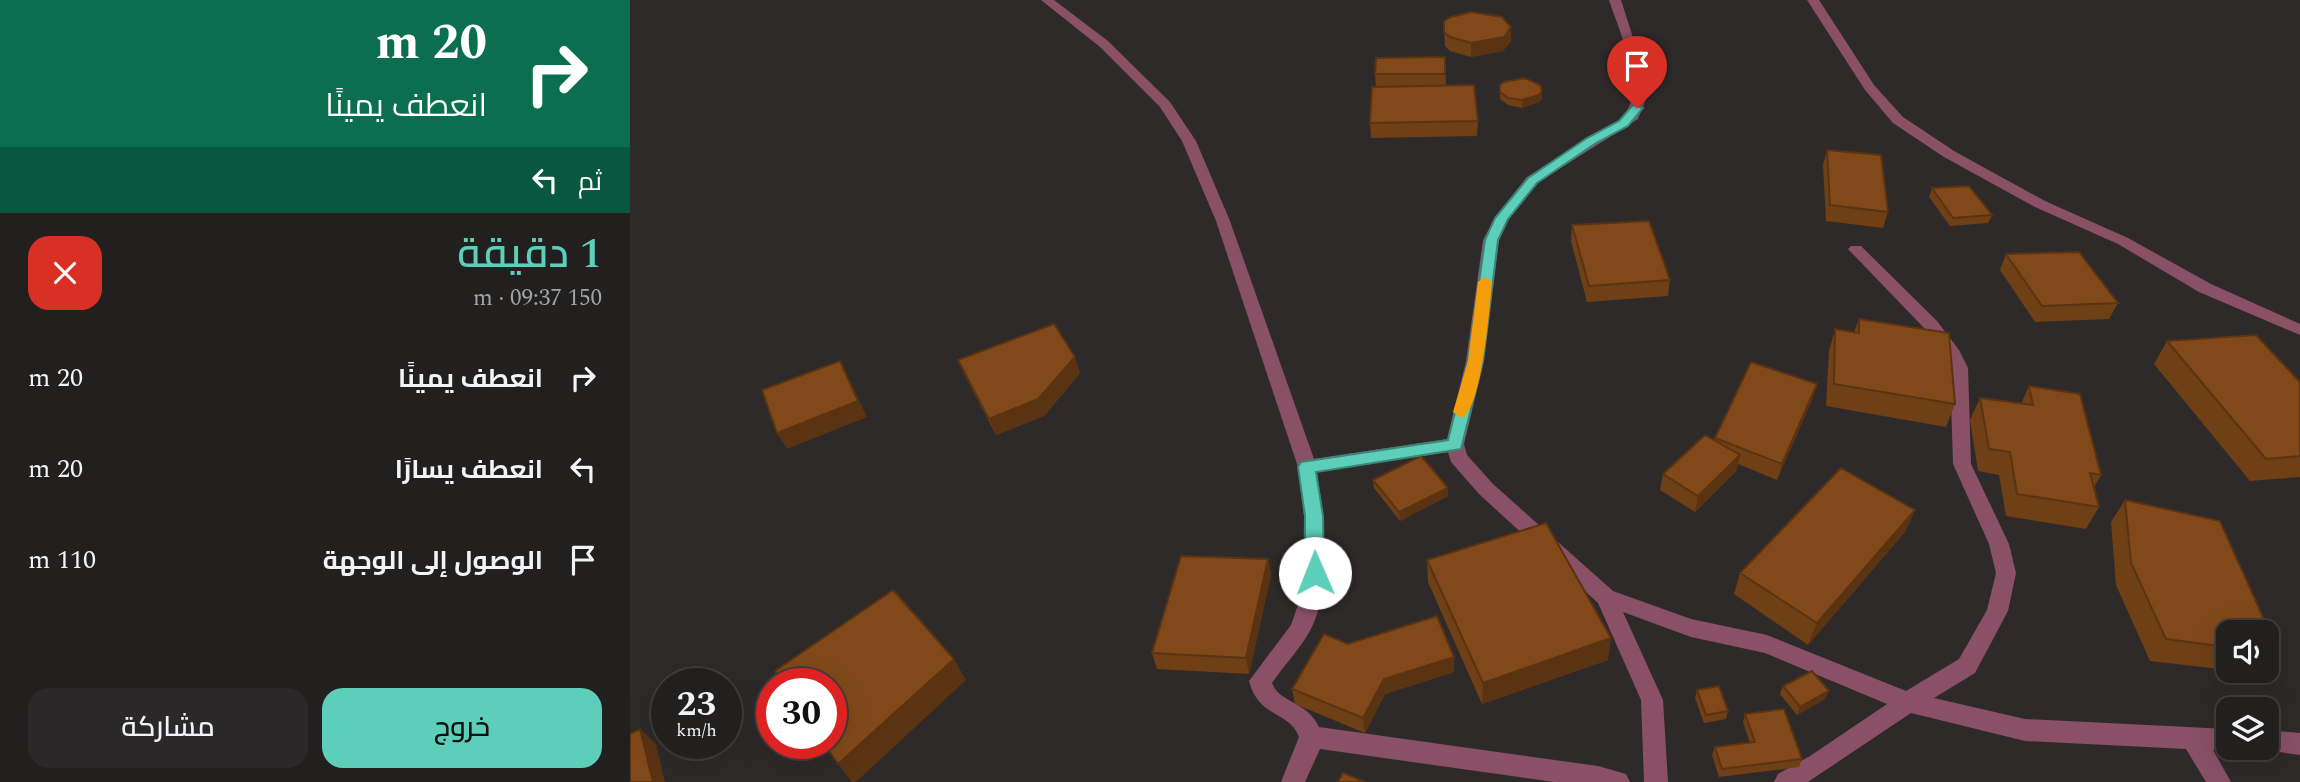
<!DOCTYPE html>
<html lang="ar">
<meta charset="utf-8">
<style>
:root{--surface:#22201f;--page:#2a2828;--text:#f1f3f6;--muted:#a2a3a4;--line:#3f3e3d;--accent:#5dceb9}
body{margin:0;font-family:Spectral,Cairo,serif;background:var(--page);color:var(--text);direction:rtl;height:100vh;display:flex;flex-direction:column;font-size:26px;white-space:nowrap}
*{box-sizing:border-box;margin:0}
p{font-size:23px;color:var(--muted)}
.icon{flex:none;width:38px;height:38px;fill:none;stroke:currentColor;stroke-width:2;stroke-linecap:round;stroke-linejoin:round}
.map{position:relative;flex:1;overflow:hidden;direction:ltr}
.drawer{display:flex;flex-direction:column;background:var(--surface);width:630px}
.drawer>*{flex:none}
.banner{background:#0b6e4f;color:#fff;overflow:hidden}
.fabs{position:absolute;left:1586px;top:620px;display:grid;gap:14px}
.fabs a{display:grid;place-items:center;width:63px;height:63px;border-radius:14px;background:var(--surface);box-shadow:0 7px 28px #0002,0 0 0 2px var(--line);font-size:35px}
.speed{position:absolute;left:21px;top:668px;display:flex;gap:14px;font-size:35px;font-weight:700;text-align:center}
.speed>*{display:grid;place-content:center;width:91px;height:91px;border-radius:50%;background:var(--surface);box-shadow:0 7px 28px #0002,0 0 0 2px var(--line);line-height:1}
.speed small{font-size:18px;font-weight:400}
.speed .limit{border:10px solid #d22;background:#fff;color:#111}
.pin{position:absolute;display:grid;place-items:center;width:60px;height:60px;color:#fff;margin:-72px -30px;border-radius:50% 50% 50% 0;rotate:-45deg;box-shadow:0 0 7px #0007}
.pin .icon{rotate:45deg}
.me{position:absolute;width:77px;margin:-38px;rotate:359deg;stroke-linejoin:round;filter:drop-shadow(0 0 5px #0008)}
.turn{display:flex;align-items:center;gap:24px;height:147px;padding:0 28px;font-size:32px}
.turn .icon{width:91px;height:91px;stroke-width:2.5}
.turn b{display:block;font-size:49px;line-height:60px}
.then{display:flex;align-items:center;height:66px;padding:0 28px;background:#0003;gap:14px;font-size:26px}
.round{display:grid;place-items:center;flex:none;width:74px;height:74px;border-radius:21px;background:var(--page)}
.headline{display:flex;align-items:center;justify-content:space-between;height:119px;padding:0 28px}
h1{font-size:42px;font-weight:600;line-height:52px;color:var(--accent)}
.primary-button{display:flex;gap:14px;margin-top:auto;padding:14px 28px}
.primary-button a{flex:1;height:80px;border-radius:21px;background:var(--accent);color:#111;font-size:28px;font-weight:600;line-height:80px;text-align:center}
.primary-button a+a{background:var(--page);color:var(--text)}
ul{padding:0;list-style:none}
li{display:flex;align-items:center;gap:21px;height:91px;padding:0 28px}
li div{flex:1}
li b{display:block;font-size:26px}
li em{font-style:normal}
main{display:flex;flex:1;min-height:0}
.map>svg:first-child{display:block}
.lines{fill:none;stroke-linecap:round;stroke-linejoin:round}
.minor{fill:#895066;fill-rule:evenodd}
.wall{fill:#6f3f16}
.shaded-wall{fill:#5a3312}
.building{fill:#81491a;stroke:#5a3312;stroke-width:2}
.route{fill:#5dceb9;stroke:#3c8678;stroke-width:2}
.slow{fill:#f59e0b}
</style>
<main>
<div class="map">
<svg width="1670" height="782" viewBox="0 0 1670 782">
<rect width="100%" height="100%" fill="#2e2a29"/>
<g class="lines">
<path class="minor" d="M411,0H424L478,41L540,102L566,141L600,221L684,459L817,439L836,361L853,240L865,218L897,177L989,120C1020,96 989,31 979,0H991L1014,72L1016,99L1008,119L907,183L879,219L869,240L854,361L834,444L837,455L863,484L983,591L1061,619L1137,635L1276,691L1329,659L1357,610L1366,573L1359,544L1323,464L1320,368L1313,352L1295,329L1218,249L1221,246H1231L1307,321L1329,350L1338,368L1341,464L1379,544L1386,573L1378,611L1345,673L1304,698L1395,719L1598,729V747L1606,748L1598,751L1583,750L1601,782H1576L1556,749L1395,741L1281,713L1178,782H1144L1148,774L1180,756L1257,704L1135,653L1061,637L993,612L1033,700L1038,782H1014L1011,700L968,603L849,494L821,462L818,452L687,472C694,520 704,593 677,636C667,652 653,667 642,683C649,703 677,701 689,727L968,766L996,774L1000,782H924L690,749L675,782H651L669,737C659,710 629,719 619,681L661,625L673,590L674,516L668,467L586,221L552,141L530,107L470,47Z
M1177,0H1189L1244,85L1273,117L1324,151L1415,201L1498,238L1581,284L1670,324V335L1569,292L1488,244L1405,207L1314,157L1263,123L1235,90Z
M1636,730L1670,733V755L1628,749L1636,747Z"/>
</g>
<path class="wall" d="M814,21L881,41L873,51L841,57L820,51L815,46Z
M815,57L816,86L848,121L847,136L741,138L740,123L746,87L745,74Z
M870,85L912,99L909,102L892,108L878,105L870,99Z
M1197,150L1258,212L1253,228L1196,221L1193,165Z
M1302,188L1362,215L1358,223L1320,226L1299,197Z
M942,225L1040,280L1038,296L957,302L941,241Z
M1376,254L1488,303L1479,319L1405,322L1370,270Z
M1229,319L1325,404L1316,427L1196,406L1199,351L1205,329L1224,332Z
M1537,341L1670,382V477L1620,481L1524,364Z
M328,360L450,373L414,416L366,435L335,376Z
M1399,386L1471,475L1464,487L1469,507L1456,529L1376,516L1369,475L1348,471L1340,420L1350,398L1391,404Z
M1182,400L1147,480L1108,464L1106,471L1065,512L1030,490L1033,474L1084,440L1085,438Z
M743,480L818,496L770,521L744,488Z
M1495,500L1590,521L1649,653L1636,666V632H1598V670L1520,661L1486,585L1481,522Z
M1285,510L1275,532L1178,645L1104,594L1110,573Z
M638,559L641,575L619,674L527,669L522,653Z
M797,560L978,660L852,704L798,582Z
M718,644L824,657V672L755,694L735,733L665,704L662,689Z
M1598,670H1632L1629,674Z
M1153,686L1195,699L1167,715L1150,694Z
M1067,690L1098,711L1096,719L1074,723L1065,698Z
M1115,714L1172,759L1169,767L1089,777L1082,755L1085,747L1120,743L1113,722Z"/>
<path class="shaded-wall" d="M881,27V41L873,51L841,57V43Z
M912,91V99L909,102L892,108V100Z
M445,357L450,373L414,416L366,435L359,419Z
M210,361L237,417L157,449L147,433Z
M1187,384L1182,400L1147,480L1152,464Z
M1110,455L1106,471L1065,512L1068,496Z
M818,488V496L770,521L769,512Z
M1285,510L1275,532L1178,645L1187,623Z
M638,559L641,575L619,674L616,658Z
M981,638L978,660L852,704L853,683Z
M824,657V672L755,694L735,733L733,718L754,679Z
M324,659L336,680L226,782H222L208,764Z
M1199,691L1195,699L1167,715L1170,707Z
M10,729L26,744L35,782H23Z"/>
<path class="building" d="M841,12L872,17L881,27L874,37L841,43L820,37L814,32V21L821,17Z
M815,57V74H745L746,58Z
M894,78L910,85L912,91L909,95L892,100L878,98L870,92V85L874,82Z
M844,85L848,121L740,123L742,87Z
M1197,150L1251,155L1258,212L1200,205Z
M1339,186L1362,215L1323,218L1302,188Z
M1019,221L1040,280L959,286L942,225Z
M1449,252L1488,303L1412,306L1376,254Z
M1229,319L1319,333L1325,404L1204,384L1205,329L1229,333Z
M424,324L445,357L408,399L359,419L328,360Z
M1626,335L1670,382V456L1636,459L1537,341Z
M210,361L228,401L147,433L132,390Z
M1121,362L1187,384L1152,464L1085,438Z
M1399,386L1450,394L1471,475L1460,473L1469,507L1387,494L1380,452L1359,449L1350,398L1403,405Z
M1075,435L1110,455L1068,496L1033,474Z
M791,456L818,488L769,512L743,480Z
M1211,468L1285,510L1187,623L1110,573Z
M1495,500L1590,521L1649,653L1636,651V632H1598V647L1536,639L1501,563Z
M916,523L981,638L853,683L797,560Z
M551,556L638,559L616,658L522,653Z
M263,590L324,659L208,764L194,744H201V684H154L145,671Z
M807,616L824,657L754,679L733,718L662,689L694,634L718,644Z
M1182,671L1199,691L1170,707L1153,686Z
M1089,686L1098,711L1076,715L1067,690Z
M1154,709L1172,759L1092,769L1085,747L1125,742L1115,714Z
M10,729L23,782H0V734Z
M713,773L735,782H708Z"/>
<path class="route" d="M1003,105L1013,108L998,126L966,143L907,183L878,219L868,240L853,361L831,449L686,472L693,516L694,573L691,579L685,581L678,579L675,573V516L668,467L671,462L818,440L838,361L855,240L865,218L898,178L957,138L989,121Z"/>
<path class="slow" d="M855,277L862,282C860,304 852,412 831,418L823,412L838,361L848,282Z"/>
</svg>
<div class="fabs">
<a><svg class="icon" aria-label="sound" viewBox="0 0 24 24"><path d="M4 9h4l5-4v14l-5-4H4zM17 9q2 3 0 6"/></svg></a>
<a><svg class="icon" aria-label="layers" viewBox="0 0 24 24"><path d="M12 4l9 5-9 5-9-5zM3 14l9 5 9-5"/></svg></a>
</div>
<div class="speed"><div>23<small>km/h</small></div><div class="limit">30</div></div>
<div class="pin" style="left:1007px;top:108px;background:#d93025"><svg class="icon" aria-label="arrive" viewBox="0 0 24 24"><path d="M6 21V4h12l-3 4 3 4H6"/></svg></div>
<svg class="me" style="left:685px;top:573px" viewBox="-20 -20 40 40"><circle r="19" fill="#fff"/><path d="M0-13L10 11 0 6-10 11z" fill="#5dceb9"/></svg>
</div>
<section class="drawer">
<div class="banner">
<div class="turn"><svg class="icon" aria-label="right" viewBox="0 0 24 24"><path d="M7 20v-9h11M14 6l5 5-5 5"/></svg><div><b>20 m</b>انعطف يمينًا</div></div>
<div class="then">ثم<svg class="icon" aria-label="left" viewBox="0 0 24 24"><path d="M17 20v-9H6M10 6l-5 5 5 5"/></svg></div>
</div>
<div class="headline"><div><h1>1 دقيقة</h1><p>150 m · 09:37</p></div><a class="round" style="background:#d93025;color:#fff"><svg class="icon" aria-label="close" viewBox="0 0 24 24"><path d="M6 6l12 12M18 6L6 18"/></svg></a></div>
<ul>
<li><svg class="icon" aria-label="right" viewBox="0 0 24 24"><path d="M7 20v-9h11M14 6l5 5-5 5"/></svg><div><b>انعطف يمينًا</b></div><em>20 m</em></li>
<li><svg class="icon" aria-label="left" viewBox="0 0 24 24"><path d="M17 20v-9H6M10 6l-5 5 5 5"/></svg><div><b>انعطف يسارًا</b></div><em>20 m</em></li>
<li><svg class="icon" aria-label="arrive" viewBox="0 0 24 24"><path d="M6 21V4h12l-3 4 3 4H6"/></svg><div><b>الوصول إلى الوجهة</b></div><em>110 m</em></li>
</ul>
<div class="primary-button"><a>خروج</a><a>مشاركة</a></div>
</section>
</main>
